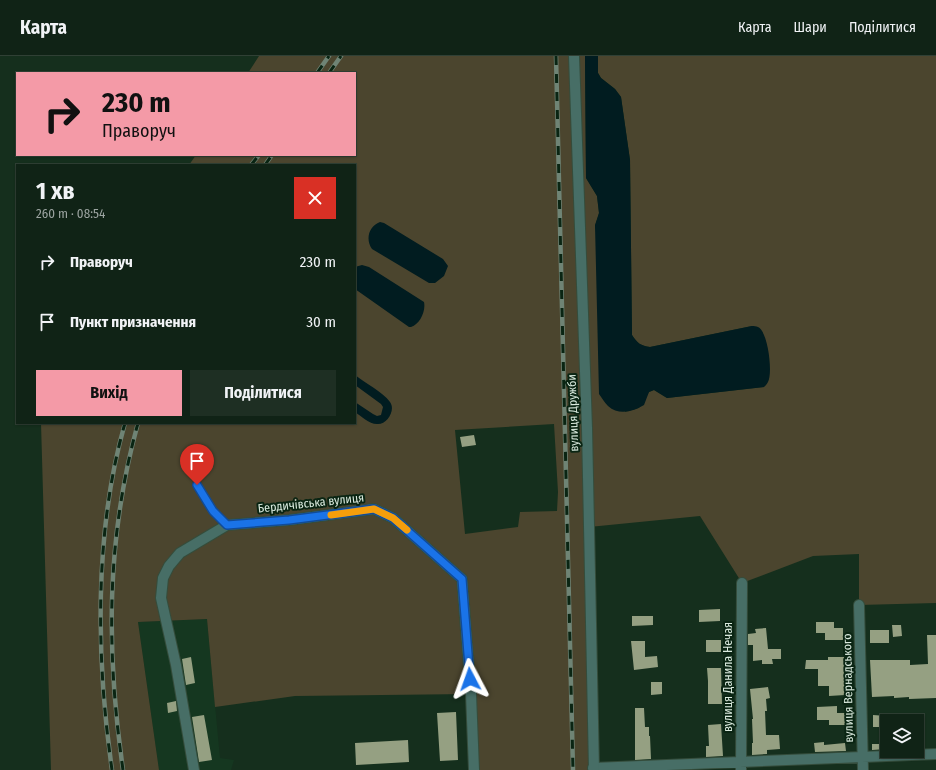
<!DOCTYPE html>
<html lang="uk">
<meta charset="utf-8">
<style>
:root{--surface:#102316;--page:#1e2f23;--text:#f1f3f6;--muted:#9ca4a1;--line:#304035;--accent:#f49aa7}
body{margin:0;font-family:"Fira Sans Condensed",sans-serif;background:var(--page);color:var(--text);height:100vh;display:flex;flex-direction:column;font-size:15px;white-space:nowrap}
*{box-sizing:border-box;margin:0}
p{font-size:13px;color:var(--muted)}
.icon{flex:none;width:22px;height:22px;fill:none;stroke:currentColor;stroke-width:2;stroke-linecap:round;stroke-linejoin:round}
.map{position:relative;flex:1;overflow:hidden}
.sheet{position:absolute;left:16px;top:108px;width:340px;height:260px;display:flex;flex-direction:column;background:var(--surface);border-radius:0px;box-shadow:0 1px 3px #0004,0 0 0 1px var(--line)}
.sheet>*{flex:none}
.hud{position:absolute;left:16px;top:16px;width:340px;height:84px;border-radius:0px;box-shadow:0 1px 3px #0004,0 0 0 1px var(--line);background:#f49aa7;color:#111;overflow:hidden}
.controls{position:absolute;left:880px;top:658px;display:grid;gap:8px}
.controls a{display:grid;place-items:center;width:44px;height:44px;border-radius:0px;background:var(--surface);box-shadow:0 1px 3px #0004,0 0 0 1px var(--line);font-size:20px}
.pin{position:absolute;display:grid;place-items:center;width:34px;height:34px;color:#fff;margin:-41px -17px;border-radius:50% 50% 50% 0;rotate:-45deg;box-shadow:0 0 4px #0007}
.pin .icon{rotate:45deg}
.me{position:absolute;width:44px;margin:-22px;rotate:356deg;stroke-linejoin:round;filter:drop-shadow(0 0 3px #0008)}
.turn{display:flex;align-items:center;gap:14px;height:84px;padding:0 20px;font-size:18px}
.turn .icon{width:52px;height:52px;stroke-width:2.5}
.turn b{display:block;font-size:28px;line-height:34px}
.round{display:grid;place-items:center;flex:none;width:42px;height:42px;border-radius:0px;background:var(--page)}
.summary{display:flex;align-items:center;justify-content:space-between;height:68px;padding:0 20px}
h1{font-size:24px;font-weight:700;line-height:30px}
.primary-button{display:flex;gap:8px;margin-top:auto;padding:8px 20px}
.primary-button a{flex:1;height:46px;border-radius:0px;background:var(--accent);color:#111;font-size:16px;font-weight:700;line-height:46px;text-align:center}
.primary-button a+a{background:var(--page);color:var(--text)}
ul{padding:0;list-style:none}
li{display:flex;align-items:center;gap:12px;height:60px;padding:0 20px}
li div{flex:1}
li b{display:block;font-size:15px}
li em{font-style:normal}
header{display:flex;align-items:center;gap:24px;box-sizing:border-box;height:56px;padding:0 20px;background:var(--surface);border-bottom:1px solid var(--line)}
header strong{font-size:19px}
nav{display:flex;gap:22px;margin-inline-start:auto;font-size:14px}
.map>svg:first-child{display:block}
.built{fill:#153720}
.green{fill:#4b452e;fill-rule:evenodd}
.water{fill:#011c20}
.building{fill:#95a082}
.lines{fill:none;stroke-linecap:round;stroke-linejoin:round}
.service-casing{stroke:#354d3c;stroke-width:6}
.minor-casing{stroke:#354d3c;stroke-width:12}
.tertiary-casing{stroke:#354d3c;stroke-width:12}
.service{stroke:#476e66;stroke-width:5}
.minor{stroke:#476e66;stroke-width:10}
.tertiary{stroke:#476e66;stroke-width:10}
.rail-casing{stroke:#6f8475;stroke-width:4.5}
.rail{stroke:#0a2513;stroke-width:3;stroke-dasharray:9;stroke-linecap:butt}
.route-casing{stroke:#114b97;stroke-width:10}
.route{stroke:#1a73e8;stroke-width:7}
.slow{stroke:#f59e0b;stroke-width:7}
.labels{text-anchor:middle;stroke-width:4;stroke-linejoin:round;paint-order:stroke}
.street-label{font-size:12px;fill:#daeade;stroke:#0a2513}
</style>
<header>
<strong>Карта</strong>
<nav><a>Карта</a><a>Шари</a><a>Поділитися</a></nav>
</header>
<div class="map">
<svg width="936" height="714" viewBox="0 0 936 714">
<rect width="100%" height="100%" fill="#152f1d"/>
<path class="built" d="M207,563L220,702L234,704L231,714H159L138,566Z"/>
<path class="green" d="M259,0H585L586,122L597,140L599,157L595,170L625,356L639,352L649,336L654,334L667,342L764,331L752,270L650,291C641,290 637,287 632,279L630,104L621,41L615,33L601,22L598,17V0H936V547L859,549V498L813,500L742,527L700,460L589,471L594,714H474L470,638L295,640L215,651L207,563L138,566L159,714H51L41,367H355V109H189L196,99H355V17H248ZM554,368L558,436L557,455L520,456L518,471L465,478L455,374Z"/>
<path class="water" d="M585,0H598V17L601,22L615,33L621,41L630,104L632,279C637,287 641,290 650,291L752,270C754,270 756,270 758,271C768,275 773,317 768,326C767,328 766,329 764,331L667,342L654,334L649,336L644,349C634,355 619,360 608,350C605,347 602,342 599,338L595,169L599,157L597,140L586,122Z
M380,166L384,167L443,203L448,210L444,220L435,227H429L372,193C365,183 369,170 380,166Z
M362,209L369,211L424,246C426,255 420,268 411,271H409L355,233V211Z
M355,319C365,327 383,336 390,346C396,354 387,369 377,368C369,368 361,360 355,356V346L373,358L377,360L381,359L383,351L381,348L355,329Z"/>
<path class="building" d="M474,379L476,389L462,391L460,381Z
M720,553V565L699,566V554Z
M632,560H653V569L632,570Z
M816,566H834V572H843V584H825V577H816Z
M892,569H901L902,580L893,581Z
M766,572L768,593H781V603H772L773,608H762V604L753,605V589H748V578L756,577L755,573Z
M870,574H889V587H870Z
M927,579H936V642L909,643V641L894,642V640L872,641L870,604H910V609L928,608Z
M706,584H721V596H706Z
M631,585H645V601L657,600L658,611L634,614Z
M191,601L195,627L186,629L182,603Z
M828,601H844V626H845V639L829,640V630H818V613H805L806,604H828Z
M707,612H721L722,648H708V625Z
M651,626H662V638L651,639Z
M768,631L770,642L766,643L767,655H765L766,679H779L780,693L767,694V698L752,699V687H753L752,663H753L750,633Z
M176,645L177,655L168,657L167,647Z
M837,650V657H847V669H829V664H817V651Z
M635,652H644L645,671H649V680H650L651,703L635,704Z
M456,656L458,704L440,705L437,657Z
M204,659L212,704L199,706L192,661Z
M873,659L887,660V671H873Z
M721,668L723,700L706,701V690H709L708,669Z
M408,684L409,706L356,709L355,687Z
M824,686V689L845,687L846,695L815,696L814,687Z
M872,688H887V693L872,694Z"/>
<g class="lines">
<defs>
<path id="service" d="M197,429L213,455L227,469"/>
<path id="minor" d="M859,549L863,714
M593,712L936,698
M194,714L176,609L161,542L163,522L169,510L180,497L227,469L289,464L374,453L393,462L462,523L471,638L474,714
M741,714L742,527"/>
<path id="tertiary" d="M574,0L587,372L594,714"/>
</defs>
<use href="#service" class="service-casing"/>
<use href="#minor" class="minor-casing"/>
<use href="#tertiary" class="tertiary-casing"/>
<use href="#service" class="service"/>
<use href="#minor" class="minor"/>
<use href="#tertiary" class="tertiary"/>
<defs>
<path id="rail" d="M556,0L573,714
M317,17L329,0
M329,17L341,0
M251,109L259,99
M265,109L272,99
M112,714C96,603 94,475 125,367
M123,714C106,595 106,483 138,367"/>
</defs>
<use href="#rail" class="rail-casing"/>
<use href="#rail" class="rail"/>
</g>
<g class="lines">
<defs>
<path id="route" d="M197,429L213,455L227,469L289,464L374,453L393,462L462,523L470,623"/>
</defs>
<use href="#route" class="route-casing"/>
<use href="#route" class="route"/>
<path class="slow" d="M331,459L374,453L393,462L407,474"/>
</g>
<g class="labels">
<g class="street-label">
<text transform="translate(573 357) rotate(-92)" y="4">вулиця Дружби</text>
<text transform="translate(311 447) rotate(-6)" y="4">Бердичівська вулиця</text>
<text transform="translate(728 621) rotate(-90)" y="4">вулиця Данила Нечая</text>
<text transform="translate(848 632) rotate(-91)" y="4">вулиця Вернадського</text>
</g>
</g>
</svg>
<div class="controls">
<a><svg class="icon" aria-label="layers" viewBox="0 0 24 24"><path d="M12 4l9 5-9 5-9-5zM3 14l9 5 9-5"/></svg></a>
</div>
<div class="pin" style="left:197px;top:429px;background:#d93025"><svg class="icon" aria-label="arrive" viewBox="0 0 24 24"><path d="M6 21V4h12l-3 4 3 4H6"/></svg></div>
<svg class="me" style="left:470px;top:623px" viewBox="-20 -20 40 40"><path d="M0-17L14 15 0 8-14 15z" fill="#1a73e8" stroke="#fff" stroke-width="4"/></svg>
<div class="hud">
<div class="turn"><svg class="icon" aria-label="right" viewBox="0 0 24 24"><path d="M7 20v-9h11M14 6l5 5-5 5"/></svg><div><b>230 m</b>Праворуч</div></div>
</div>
<section class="sheet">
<div class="summary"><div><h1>1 хв</h1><p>260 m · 08:54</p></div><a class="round" style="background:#d93025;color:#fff"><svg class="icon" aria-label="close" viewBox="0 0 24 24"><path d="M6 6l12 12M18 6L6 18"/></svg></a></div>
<ul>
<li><svg class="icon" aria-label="right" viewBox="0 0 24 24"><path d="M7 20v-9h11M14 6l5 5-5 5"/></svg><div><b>Праворуч</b></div><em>230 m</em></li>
<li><svg class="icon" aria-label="arrive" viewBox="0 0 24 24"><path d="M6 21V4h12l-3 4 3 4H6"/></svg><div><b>Пункт призначення</b></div><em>30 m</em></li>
</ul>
<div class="primary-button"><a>Вихід</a><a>Поділитися</a></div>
</section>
</div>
